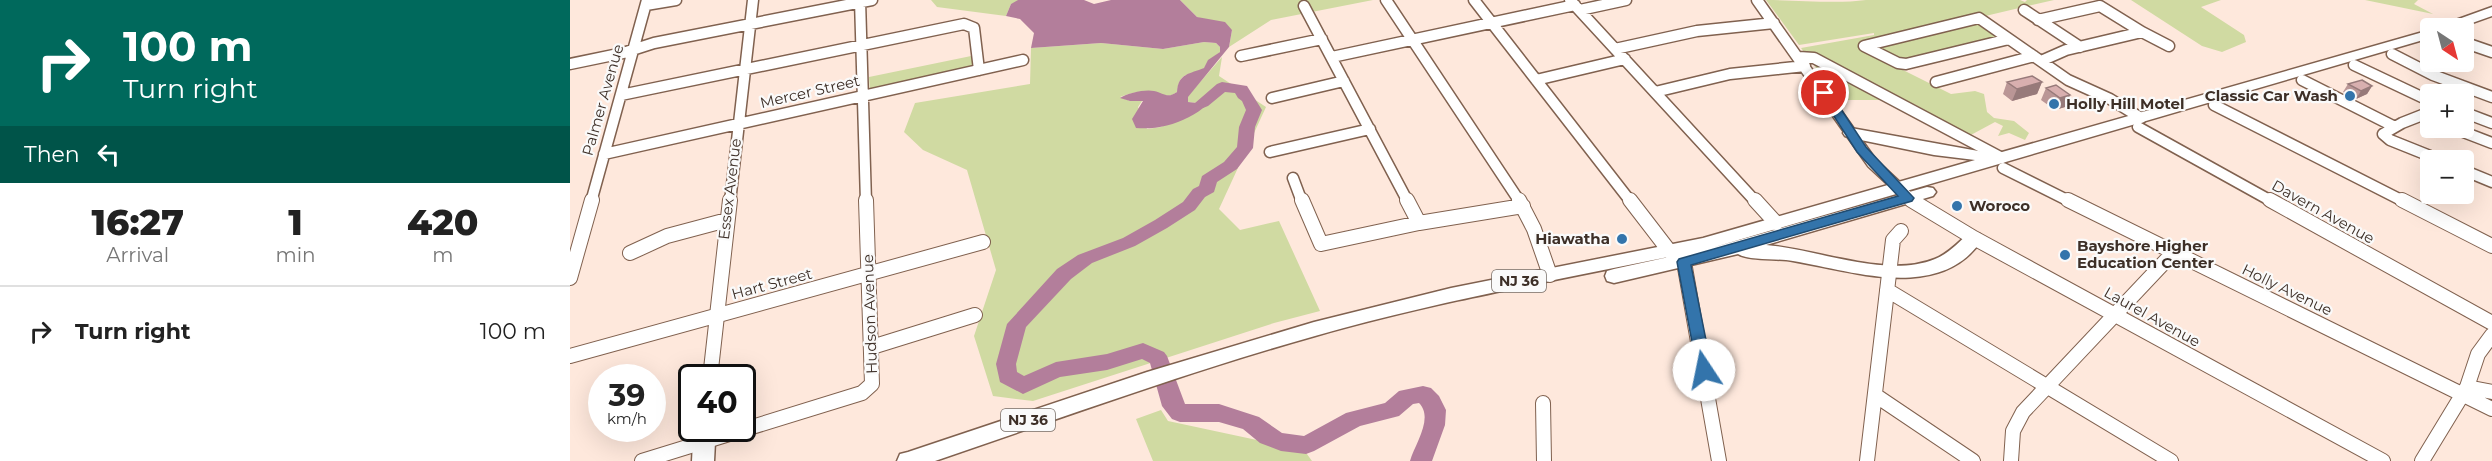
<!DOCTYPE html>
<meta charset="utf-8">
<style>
:root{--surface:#fff;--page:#f6f6f6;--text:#222;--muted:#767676;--line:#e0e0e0}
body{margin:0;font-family:Montserrat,sans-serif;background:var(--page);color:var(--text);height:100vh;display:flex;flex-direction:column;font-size:22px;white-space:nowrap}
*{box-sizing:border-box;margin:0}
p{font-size:20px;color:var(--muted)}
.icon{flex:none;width:33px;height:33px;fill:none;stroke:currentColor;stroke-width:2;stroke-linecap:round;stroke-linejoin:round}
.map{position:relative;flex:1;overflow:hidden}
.side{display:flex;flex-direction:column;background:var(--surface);width:570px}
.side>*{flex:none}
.guide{background:#00695c;color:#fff;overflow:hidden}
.needle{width:39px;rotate:144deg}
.controls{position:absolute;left:1850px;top:18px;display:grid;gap:12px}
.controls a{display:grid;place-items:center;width:54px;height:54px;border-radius:6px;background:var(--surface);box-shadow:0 6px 24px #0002;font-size:30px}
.speed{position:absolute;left:18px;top:364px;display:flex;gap:12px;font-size:30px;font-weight:700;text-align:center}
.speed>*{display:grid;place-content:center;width:78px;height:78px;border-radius:50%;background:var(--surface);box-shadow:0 6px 24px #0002;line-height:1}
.speed small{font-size:15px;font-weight:400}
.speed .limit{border:3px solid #111;border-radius:9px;background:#fff;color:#111}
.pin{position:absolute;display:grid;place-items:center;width:51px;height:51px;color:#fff;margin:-26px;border:3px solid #fff;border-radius:50%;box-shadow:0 2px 6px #0007}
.me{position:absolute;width:66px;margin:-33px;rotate:349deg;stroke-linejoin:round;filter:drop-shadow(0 0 4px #0008)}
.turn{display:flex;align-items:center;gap:21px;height:126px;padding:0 24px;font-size:27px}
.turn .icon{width:78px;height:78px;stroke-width:2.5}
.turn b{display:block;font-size:42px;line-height:51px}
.then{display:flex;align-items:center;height:57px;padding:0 24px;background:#0003;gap:12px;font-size:22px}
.eta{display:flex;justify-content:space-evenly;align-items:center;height:102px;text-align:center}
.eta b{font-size:36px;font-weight:800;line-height:42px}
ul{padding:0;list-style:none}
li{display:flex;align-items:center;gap:18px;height:90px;padding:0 24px;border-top:2px solid var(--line)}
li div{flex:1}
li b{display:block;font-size:22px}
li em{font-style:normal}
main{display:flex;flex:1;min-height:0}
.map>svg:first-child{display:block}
.green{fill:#d0daa2}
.water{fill:#b37e9b}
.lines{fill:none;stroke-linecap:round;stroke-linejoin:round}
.river{fill:#b37e9b;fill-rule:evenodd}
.minor-far1-casing{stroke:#80614f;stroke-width:13}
.minor-casing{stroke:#80614f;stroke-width:16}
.highway-casing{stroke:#80614f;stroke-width:3}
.minor-far1{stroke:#fff;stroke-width:10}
.minor{stroke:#fff;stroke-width:14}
.highway{fill:#fff;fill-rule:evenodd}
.wall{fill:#ba9696}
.shaded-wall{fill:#977a7a}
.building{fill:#d8afaf;stroke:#977a7a;stroke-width:1.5}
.route{fill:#3374ab;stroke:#214b6f;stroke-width:1.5}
.poi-dot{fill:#3374ab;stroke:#fafafa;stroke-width:2}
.labels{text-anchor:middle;stroke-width:4.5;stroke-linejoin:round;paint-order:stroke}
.shield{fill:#fafafa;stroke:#766c66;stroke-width:1.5}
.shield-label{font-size:14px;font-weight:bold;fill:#3d2f27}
.street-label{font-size:15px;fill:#3d2f27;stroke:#fafafa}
.poi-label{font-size:15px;font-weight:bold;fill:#3d2f27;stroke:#fafafa;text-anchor:start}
</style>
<main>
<section class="side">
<div class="guide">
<div class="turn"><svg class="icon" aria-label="right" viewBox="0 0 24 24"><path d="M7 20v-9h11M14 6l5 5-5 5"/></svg><div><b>100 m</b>Turn right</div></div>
<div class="then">Then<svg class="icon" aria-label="left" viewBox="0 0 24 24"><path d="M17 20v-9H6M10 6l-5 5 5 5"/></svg></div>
</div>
<div class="eta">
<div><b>16:27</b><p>Arrival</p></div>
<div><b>1</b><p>min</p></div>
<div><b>420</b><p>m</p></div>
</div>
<ul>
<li><svg class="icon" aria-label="right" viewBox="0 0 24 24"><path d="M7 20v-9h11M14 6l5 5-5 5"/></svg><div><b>Turn right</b></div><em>100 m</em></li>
</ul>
</section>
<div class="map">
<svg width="1922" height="461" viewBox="0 0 1922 461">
<rect width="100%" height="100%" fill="#fee8dc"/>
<path class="green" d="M361,0H474C462,2 452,0 441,4L436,16L367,7Z
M610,0H803L701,20L659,47L662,30L627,17Z
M1196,0C1227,0 1267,4 1296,0H1450L1455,2L1457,0H1484C1422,14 1361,29 1299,46L1301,54L1381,94L1405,91L1414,94L1417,112L1424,118L1444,121L1459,133L1455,140L1439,133L1428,136L1433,126L1425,122L1399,136L1344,104L1314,100H1270L1231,48L1304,35V33L1229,45Z
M1561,0H1651L1631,7L1674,35L1676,42L1652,52L1632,46Z
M1795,0H1848L1844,4L1863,14Z
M1406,21L1431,38L1336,61L1304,48Z
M634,42L646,43L650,47V52C644,56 638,66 633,69C620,77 610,69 607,92C596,101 586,91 574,91C566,92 557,94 550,97L560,101H572L568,107L577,129L591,127L643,101L651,89L627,103L618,102L617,97L652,57L649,76L696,107L649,209L670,230L709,221L750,311L704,323L463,401L423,396L404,336L426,270L397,170L353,150L334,132L345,103L460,84L461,48L531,43L593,49Z
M406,55L409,69L300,92L299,77Z
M591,410L598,421L734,450L742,461H583L566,419Z"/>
<path class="water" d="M448,0H514L524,4L541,0H610L627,17L655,22L662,30L659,47L618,97V102L627,103L652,87C635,115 599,131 566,128L562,119L573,101H560L550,98C558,93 575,89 584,91C594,93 597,99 607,92C608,73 620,74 634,68L638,60L650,52V47L646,43L634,42L593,49L531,43L461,48L464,33L450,19L436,16L441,4Z"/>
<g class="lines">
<path class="river" d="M652,82L677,86L692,110L685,127L683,148L667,169L647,182L644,192L635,197L625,210L597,228L565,246L522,263L501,279L456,327L446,364L447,372L454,376L486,362L537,354L573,343L594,352L597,356L615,404H649L689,417L712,433L734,436L776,413L815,403L829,391L853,386L861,388L869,396L876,410L875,425L862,461H840C845,444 864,418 849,403L843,404L829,416L790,426L744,451L736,454L711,451L690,443L673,429L649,422H610L602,419L592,406L580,363L572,359L537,370L490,377L453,394L430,382L426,364L437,324L487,269L508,255L553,238L585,220L613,202L623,189L629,186L632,176L654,162L667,147L669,127L676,110L672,101L668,98L665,93L655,92L638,106L633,108L625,103L647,84Z"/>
<defs>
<path id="minor-far1" d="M290,0L296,202
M816,0L950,202
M904,0L1061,202
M1000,0L1186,202
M1187,0L1302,163L1344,202
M76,5L106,0
M734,6L838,202
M1010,10L1056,0
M1454,10L1510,47
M1468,20L1530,6L1572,32
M1439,39L1336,64L1328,63L1294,46L1409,18L1498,80L1540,99L1571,118
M1893,42L1922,52
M1045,49L1127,31L1204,23
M1822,54L1863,75L1922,97
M671,56L752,39
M762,57L1005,5
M1229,57L1244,58L1432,158
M1471,61L1496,50L1572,32L1599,46
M0,64L53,53L84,43L302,0
M1784,65L1860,101
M966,80L1055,59
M1732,80L1825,127
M1366,82L1464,56
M1085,92L1160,74L1235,66
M51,95L394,24L404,28L409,70
M702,98L774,81
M1644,105L1835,202
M1860,112L1832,123L1813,134L1820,140L1870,160
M1893,112L1922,123
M1568,127L1703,202
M1883,128L1922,143
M700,152L800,129
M34,154L453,60
M1433,168L1501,202
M1893,170L1922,182
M723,178L732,202
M21,202L77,0
M160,202L183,0"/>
<path id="minor" d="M732,200L751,244L849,223L953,206
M837,200L849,223
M949,200L964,229L980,275
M1060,200L1100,252
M1185,200L1206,223
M1341,200L1404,238L1813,461
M1498,200L1922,409
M1700,200L1922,323
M1832,200L1922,246
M60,253L97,236L157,220
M1114,262L1149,461
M0,278L22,200
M1317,290L1601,461
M302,347L405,315
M0,356L413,242
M140,378L160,200
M1897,387L1922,392
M1305,395L1403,461
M973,403L974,461
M72,461L292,393L302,384L296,200
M1297,461L1323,240L1331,231
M1441,461L1443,431L1453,412L1603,253
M1852,461L1897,387L1908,354L1922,335"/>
<path id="highway" d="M1922,7V16L1888,28H1870L1872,25Z
M1860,30V38L1141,248L1357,187L1363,188L1366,192L1363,196L1196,245C1248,249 1316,279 1365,259C1378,254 1388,243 1398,234H1410L1413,238C1372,303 1282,271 1223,261C1208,258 1179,261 1168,254L1044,283L1037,281L1035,276L1037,271L1044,269L1108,255C987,280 864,302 745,336C617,372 491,418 365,461H327L330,454L338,452L577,372L744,322L881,288L1133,238L1405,160L1364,155L1281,138L1275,136L1273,133L1275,130L1281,128L1425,154Z
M134,433L142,436L145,442L144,461H122L123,442L126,436Z"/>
</defs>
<use href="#minor-far1" class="minor-far1-casing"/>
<use href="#minor" class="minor-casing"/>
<use href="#highway" class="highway-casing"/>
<use href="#minor-far1" class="minor-far1"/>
<use href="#minor" class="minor"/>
<use href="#highway" class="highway"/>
</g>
<path class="wall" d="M1437,82H1472L1467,94L1442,101L1433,94Z
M1778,84L1802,86L1797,94L1786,99L1773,92Z
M1476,88L1500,95L1495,107L1485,110L1471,100Z"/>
<path class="shaded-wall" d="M1472,82L1467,94L1442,101L1447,89Z
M1802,86L1797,94L1786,99L1791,91Z
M1500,95L1495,107L1485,110L1490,98Z"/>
<path class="building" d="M1462,76L1472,82L1447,89L1437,82Z
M1792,80L1802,86L1791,91L1778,84Z
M1486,85L1500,95L1490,98L1476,88Z"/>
<path class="route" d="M1254,90L1259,91L1296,147L1344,198L1342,201L1121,265L1142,370L1139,374H1128L1107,262L1109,259L1328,196L1287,152L1249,93Z"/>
<g class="poi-dot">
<circle cx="1780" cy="96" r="6"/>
<circle cx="1484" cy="104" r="6"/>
<circle cx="1387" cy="206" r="6"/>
<circle cx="1052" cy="239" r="6"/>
<circle cx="1495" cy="255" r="6"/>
</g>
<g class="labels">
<g class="shield">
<rect x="922" y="270" width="54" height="22" rx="4.5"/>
<rect x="431" y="409" width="54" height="22" rx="4.5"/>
</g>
<g class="shield-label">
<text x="949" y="286">NJ 36</text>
<text x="458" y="425">NJ 36</text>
</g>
<g class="street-label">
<text transform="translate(240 92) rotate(-13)" y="5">Mercer Street</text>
<text transform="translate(33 100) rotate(-74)" y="5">Palmer Avenue</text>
<text transform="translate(160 189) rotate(-83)" y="5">Essex Avenue</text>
<text transform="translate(1753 212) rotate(29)" y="5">Davern Avenue</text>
<text transform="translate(202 284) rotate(-15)" y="5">Hart Street</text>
<text transform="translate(1717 290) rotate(26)" y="5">Holly Avenue</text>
<text transform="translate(300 314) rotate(-92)" y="5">Hudson Avenue</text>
<text transform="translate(1582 317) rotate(29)" y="5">Laurel Avenue</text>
</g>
<g class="poi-label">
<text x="1768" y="101" text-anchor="end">Classic Car Wash</text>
<text x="1496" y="109">Holly Hill Motel</text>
<text x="1399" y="211">Woroco</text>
<text x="1040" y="244" text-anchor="end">Hiawatha</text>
<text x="1507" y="251">Bayshore Higher<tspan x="1507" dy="17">Education Center</tspan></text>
</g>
</g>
</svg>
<div class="controls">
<a><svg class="needle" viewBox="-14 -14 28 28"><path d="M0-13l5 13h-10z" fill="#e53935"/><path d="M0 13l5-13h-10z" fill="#767676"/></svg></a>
<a>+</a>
<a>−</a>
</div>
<div class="speed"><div>39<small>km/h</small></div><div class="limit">40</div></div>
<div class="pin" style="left:1254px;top:93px;background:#d93025"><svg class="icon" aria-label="arrive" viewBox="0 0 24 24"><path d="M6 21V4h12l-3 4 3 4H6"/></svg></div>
<svg class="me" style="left:1134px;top:370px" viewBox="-20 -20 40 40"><circle r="19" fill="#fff"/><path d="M0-13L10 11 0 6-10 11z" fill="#3374ab"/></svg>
</div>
</main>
